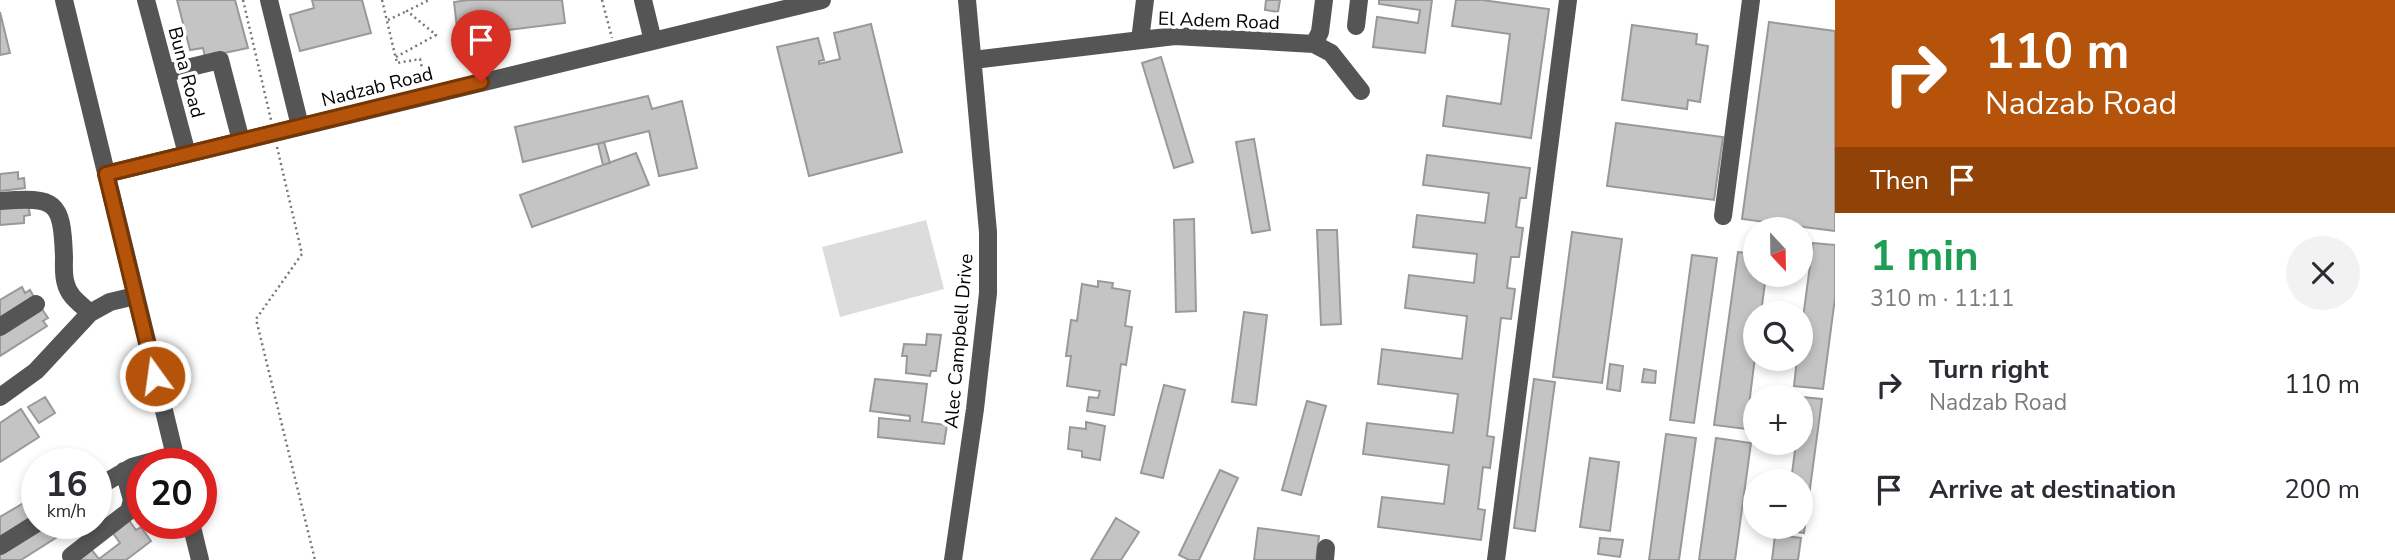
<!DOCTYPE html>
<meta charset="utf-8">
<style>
:root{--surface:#fff;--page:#f2f2f3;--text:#2b2b33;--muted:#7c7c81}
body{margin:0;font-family:"Nunito Sans",sans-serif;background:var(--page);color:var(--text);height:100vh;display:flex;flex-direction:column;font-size:26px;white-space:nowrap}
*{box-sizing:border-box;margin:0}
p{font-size:23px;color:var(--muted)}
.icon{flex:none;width:38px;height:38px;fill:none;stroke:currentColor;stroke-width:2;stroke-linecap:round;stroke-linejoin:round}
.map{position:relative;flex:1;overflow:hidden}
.panel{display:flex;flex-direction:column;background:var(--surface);width:560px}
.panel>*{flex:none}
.top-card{background:#b45309;color:#fff;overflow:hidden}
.needle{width:46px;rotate:158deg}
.buttons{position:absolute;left:1743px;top:217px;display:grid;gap:14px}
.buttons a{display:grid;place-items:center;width:70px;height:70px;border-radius:50%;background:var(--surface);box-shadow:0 4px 10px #0003;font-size:35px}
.speed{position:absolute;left:21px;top:448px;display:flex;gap:14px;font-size:35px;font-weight:700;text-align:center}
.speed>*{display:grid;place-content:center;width:91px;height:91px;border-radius:50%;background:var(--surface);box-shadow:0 4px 10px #0003;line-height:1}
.speed small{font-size:18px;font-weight:400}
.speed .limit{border:10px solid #d22;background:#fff;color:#111}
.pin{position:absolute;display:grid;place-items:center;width:60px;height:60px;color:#fff;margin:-72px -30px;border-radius:50% 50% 50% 0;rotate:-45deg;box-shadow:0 0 7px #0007}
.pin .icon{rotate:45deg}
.me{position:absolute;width:77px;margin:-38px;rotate:346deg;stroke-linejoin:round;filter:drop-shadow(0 0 5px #0008)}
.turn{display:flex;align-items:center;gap:24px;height:147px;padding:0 35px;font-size:32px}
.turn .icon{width:91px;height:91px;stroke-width:2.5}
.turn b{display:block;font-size:49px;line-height:60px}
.then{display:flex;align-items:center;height:66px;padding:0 35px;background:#0003;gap:14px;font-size:26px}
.round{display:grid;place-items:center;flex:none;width:74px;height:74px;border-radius:37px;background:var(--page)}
.overview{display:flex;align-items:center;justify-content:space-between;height:119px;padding:0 35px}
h1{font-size:42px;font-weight:700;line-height:52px;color:#1e9e55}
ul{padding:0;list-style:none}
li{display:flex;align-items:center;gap:21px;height:105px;padding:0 35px}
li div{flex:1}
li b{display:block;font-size:26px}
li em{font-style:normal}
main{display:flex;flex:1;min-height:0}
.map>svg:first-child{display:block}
.green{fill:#dcdcdc}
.building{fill:#c4c4c4;stroke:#999;stroke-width:2}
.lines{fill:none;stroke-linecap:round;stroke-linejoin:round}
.path{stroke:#777;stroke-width:2.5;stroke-dasharray:2 3.5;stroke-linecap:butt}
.minor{stroke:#555;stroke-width:18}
.route-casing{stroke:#753606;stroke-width:18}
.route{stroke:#b45309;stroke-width:12}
.labels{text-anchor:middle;stroke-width:7;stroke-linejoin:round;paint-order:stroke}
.street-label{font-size:19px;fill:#000;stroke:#fff}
</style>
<main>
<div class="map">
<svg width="1835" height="560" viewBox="0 0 1835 560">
<rect width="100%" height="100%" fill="#fff"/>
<path class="green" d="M926,220L944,289L840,317L822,247Z"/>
<path class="building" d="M177,0H235L248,48L205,57L203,48L190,50Z
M312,0H362L371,33L300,51L290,15L314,8Z
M468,0H562L565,23L458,36L454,2Z
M1266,0H1280L1278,12L1265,10Z
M1379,0H1432L1425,53L1373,47L1377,17L1418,23L1420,10L1379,4Z
M1456,0H1482L1549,9L1531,138L1443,126L1447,96L1501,104L1510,34L1452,26Z
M0,12L10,53L0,55Z
M1769,22L1835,31V231L1742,219Z
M871,24L902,152L809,176L777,47L818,38L824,60L819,61V64L840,59L834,33Z
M1632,25L1697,34L1696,44L1708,46L1700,102L1688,100L1687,109L1622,100Z
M1161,57L1193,162L1174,168L1142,63Z
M648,96L652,109L682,101L697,168L659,176L649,131L523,162L515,127Z
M1616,123L1723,137L1714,200L1607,186Z
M1254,139L1270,230L1252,233L1236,142Z
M604,142L610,163L603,165L598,144Z
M636,153L649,185L532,227L520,195Z
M1427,155L1530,168L1526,198H1520L1516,227L1523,228L1519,257H1511L1507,288L1515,289L1511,319L1501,318L1487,436L1494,437L1490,468L1483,467L1478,509L1485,510L1481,540L1378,527L1382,497L1444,504L1449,465L1363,454L1367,423L1453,433L1458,394L1378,384L1382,349L1462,359L1467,316L1405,308L1409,275L1474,283L1477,254L1413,247L1417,215L1485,223L1489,193L1423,185Z
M18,172V179L24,178L25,188L0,191V174Z
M28,205L30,215L24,216V223L0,225V208Z
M1194,219L1196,311L1176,312L1174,220Z
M1317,230H1337L1341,324L1321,325Z
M1572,232L1622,239L1602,383L1553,377Z
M1813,243L1835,245V298L1823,389L1794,386L1797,359H1801V333Z
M1738,252L1755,254V275H1766L1761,313H1755V357L1746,429L1714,425Z
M1692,255L1717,258L1694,423L1670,420Z
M1098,281L1113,283L1112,288L1130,291L1125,326L1132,327L1126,365L1121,364L1114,415L1087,411L1089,397L1098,398L1100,391L1067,386L1071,356H1066L1071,320L1077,321L1082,284L1098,287Z
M22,287L25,293L30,290L35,299L0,320V300Z
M42,309L48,318L43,321L47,326L0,356V336Z
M1244,312L1267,315L1256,405L1232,402Z
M927,334L941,335L936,371H931L930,376L906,373L907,356H902L904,344L926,345Z
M1610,364L1623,366L1620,391L1607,389Z
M1644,369L1656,371L1655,383L1642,382Z
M875,379L927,384L922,422L947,425L944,444L878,437L879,418L910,421V416L870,411Z
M1534,379L1555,382L1535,531L1514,528Z
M1164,385L1185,390L1163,478L1141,473Z
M45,397L55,413L39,423L28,407Z
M1802,397L1822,399L1804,533L1784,530V527H1801V481H1791L1796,443H1801Z
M1307,401L1326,406L1301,495L1282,490Z
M21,409L39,437L0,462V423Z
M1086,422L1105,426L1100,460L1082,457V451L1068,449L1070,427L1086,429Z
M1666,434L1696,438L1679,560H1649Z
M1716,438L1751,443L1735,560H1699Z
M1590,458L1619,462L1610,531L1580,527Z
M1220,470L1238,478L1199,560H1189L1179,555Z
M37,495V515L0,537V517Z
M1116,518L1139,532L1121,560H1091Z
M128,519L136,530L141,527L151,541L126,560H75L90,548L99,559L120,543L112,532Z
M47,523L76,525L21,560H0V554Z
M1258,528L1319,536L1316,560H1254Z
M1775,535L1801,538L1798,560H1772Z
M1600,538L1623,540L1620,557L1598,554Z"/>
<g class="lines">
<path class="path" d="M243,0L271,120
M382,0L397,63L420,59L425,82
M602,0L612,38
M388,20L407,11
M396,57L436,35L407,11L429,0
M277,147L302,254L256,319L315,560"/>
<path class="minor" d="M64,0L177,464
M146,0L187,154
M269,0L300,126
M643,0L653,41
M1356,26L1359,0
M1140,40L1145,0
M1314,44L1320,32L1324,0
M973,60L1175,36L1314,44L1331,53L1361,91
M166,73L220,60L241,141
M106,174L822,0
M0,201C56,197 62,200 64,257C64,266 63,276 66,284C69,297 81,304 90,313
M1723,216L1751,0
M0,327L36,304
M0,397L36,371L90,313L110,302L135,296
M96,488L132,467L175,455
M191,523L200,560
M0,546L37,523
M71,556L129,511L132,500L124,471
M953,560L975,409L988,293V232L967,0
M1325,560L1326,548
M1496,560L1568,0"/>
</g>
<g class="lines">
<defs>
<path id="route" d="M155,376L106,174L481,82"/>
</defs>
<use href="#route" class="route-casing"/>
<use href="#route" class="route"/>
</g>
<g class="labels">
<g class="street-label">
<text transform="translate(1219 20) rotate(2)" y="7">El Adem Road</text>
<text transform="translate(187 72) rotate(75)" y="7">Buna Road</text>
<text transform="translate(377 86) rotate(-14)" y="7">Nadzab Road</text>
<text transform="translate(958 341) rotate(-85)" y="7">Alec Campbell Drive</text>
</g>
</g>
</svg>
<div class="buttons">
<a><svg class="needle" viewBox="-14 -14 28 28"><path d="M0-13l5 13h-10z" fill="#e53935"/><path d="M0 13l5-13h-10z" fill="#7c7c81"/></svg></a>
<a><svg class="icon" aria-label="search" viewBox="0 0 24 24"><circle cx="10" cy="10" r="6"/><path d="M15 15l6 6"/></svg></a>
<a>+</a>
<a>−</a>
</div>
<div class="speed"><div>16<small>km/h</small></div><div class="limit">20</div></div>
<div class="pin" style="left:481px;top:82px;background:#d93025"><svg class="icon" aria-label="arrive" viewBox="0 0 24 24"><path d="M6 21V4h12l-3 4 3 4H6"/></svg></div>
<svg class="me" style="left:155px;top:376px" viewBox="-20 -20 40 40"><circle r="17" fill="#b45309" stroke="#fff" stroke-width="3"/><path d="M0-11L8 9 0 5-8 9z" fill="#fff"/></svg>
</div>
<section class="panel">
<div class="top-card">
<div class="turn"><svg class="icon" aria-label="right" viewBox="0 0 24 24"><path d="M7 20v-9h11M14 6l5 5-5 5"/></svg><div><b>110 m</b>Nadzab Road</div></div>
<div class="then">Then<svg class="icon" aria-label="arrive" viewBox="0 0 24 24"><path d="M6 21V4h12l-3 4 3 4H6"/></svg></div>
</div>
<div class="overview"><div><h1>1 min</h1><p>310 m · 11:11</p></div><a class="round"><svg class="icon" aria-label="close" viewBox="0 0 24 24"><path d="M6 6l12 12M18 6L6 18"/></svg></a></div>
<ul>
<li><svg class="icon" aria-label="right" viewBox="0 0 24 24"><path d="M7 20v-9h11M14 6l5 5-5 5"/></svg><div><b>Turn right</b><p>Nadzab Road</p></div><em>110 m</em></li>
<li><svg class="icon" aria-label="arrive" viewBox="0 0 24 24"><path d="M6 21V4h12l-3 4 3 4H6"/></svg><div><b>Arrive at destination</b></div><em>200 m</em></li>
</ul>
</section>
</main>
